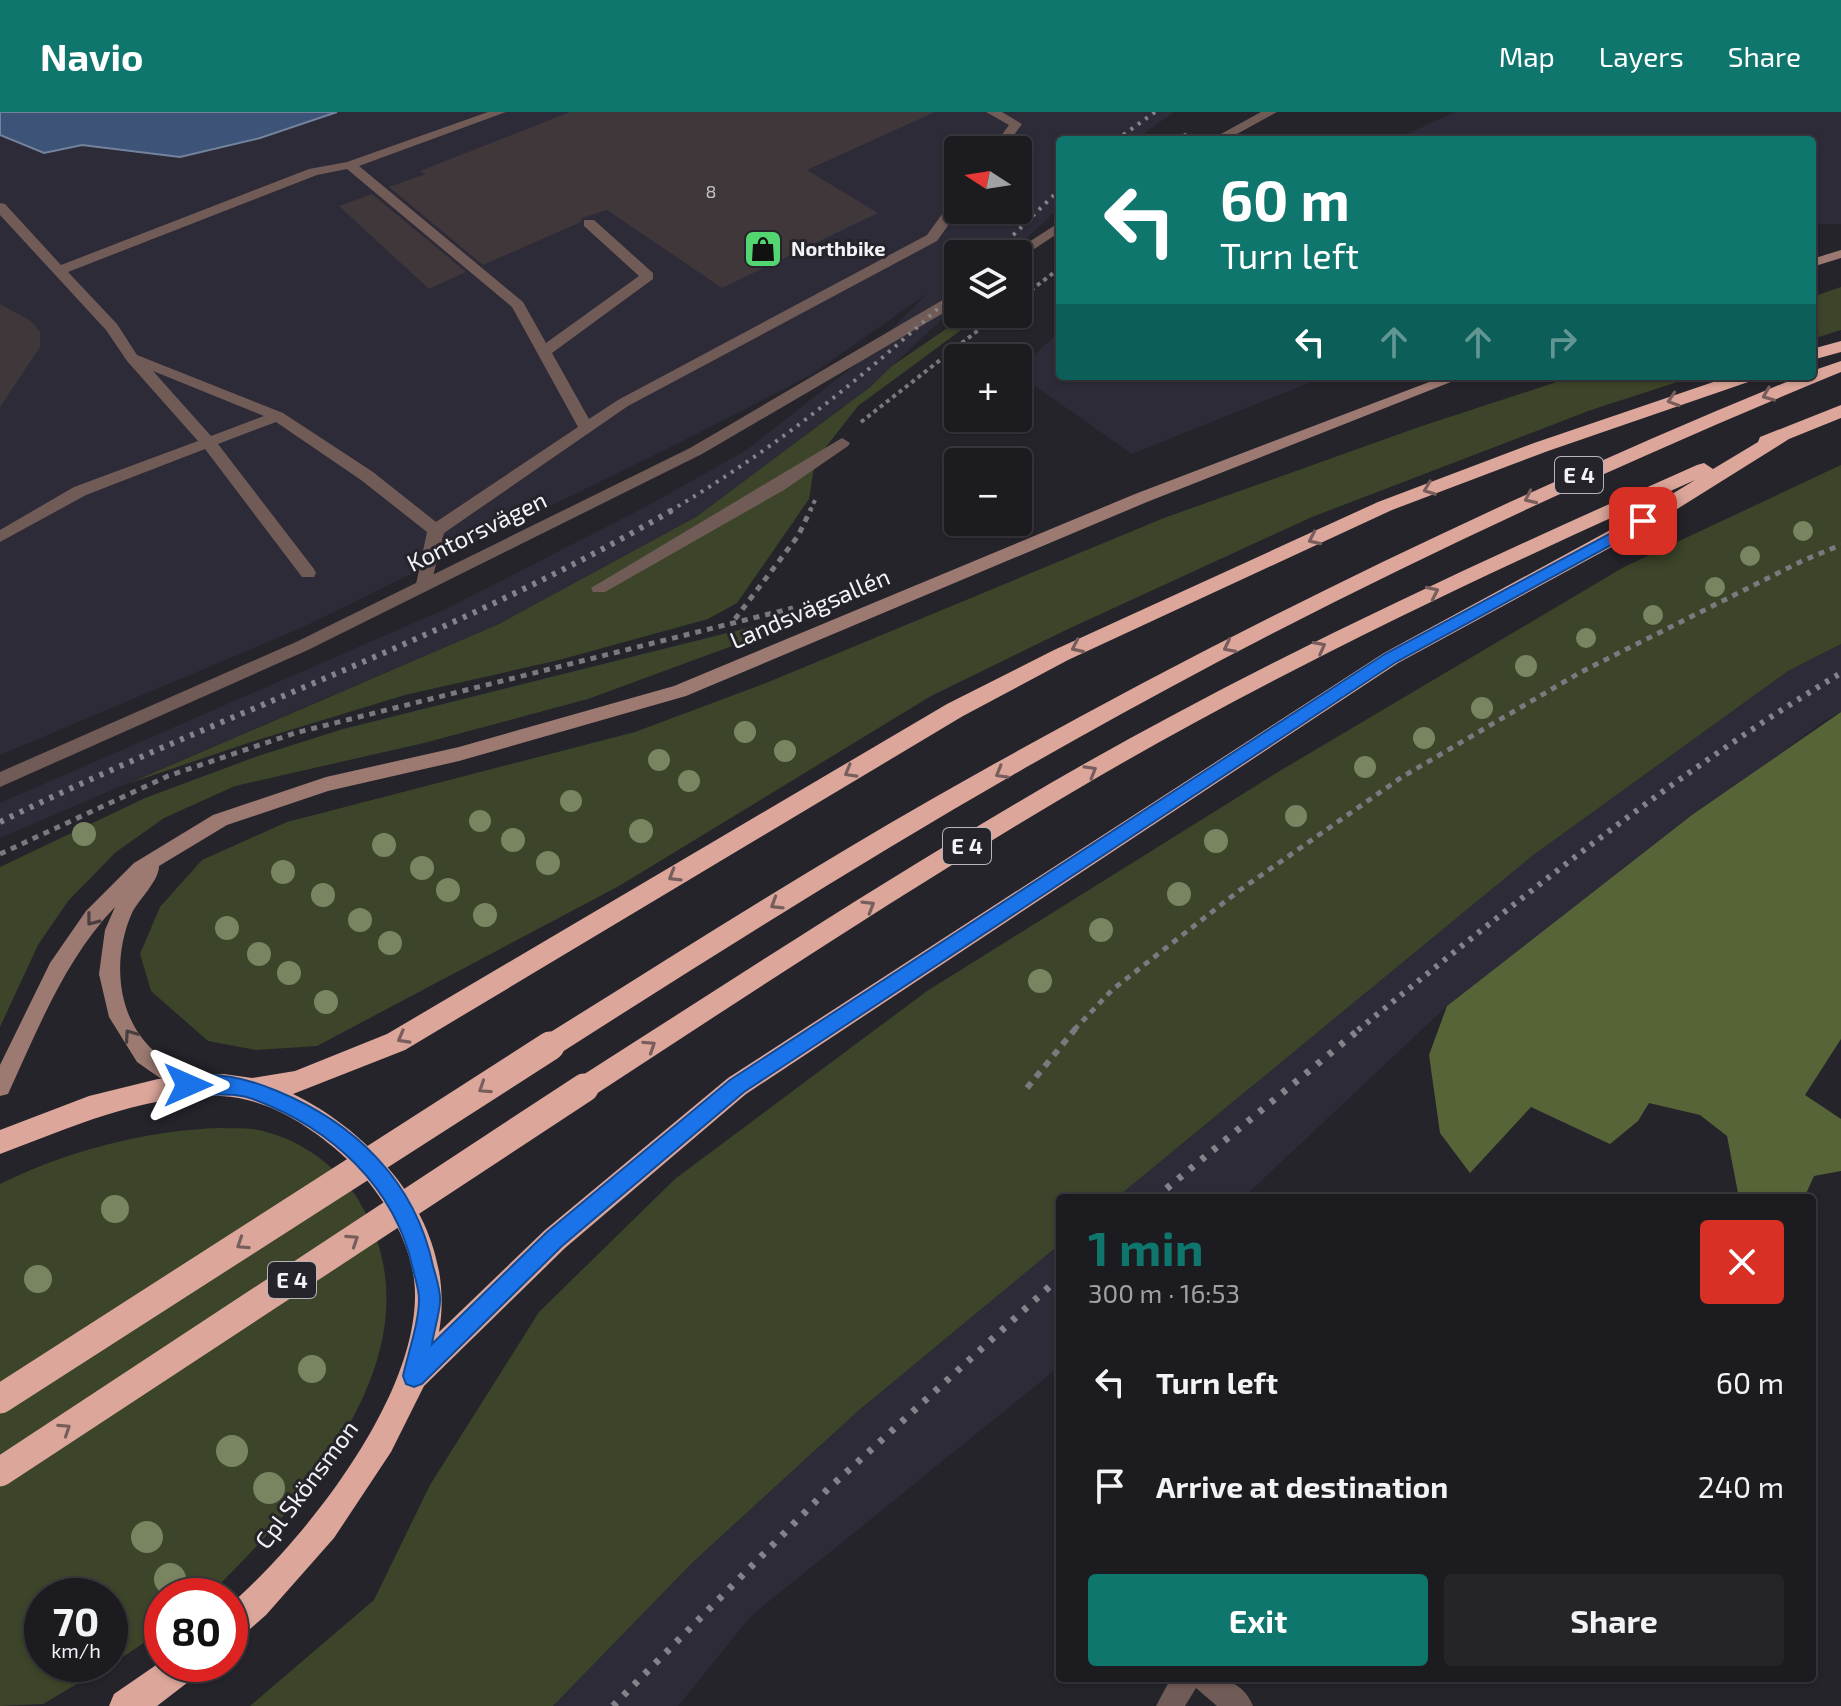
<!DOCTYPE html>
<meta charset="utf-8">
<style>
:root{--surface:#1c1b20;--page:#252429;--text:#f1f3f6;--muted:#a0a1a5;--line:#3a393e;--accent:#0f766e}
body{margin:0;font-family:"Exo 2",sans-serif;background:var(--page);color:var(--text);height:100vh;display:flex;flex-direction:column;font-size:30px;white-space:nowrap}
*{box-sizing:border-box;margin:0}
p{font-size:26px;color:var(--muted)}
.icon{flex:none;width:44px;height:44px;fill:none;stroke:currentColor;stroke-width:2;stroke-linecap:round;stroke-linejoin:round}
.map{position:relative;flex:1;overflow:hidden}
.drawer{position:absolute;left:1056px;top:1082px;width:760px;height:488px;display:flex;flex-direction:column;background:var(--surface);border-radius:8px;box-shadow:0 2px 6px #0004,0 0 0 2px var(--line)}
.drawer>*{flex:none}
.top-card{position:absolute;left:1056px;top:24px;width:760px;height:244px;border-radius:8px;box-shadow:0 2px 6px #0004,0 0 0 2px var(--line);background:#0f766e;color:#fff;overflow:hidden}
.needle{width:52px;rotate:282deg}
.controls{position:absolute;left:944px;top:24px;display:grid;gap:16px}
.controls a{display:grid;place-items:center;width:88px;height:88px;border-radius:8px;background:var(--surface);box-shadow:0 2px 6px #0004,0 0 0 2px var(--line);font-size:40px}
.speed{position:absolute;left:24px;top:1466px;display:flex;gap:16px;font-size:40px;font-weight:700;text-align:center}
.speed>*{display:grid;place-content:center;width:104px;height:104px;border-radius:50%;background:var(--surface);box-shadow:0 2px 6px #0004,0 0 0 2px var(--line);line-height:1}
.speed small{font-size:20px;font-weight:400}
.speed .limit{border:12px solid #d22;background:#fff;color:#111}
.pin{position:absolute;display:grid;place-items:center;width:68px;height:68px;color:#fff;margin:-34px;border-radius:16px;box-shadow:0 4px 12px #0006}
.me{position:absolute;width:88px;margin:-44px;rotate:90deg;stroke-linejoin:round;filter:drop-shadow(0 0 6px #0008)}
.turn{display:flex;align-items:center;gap:28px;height:168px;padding:0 32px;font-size:36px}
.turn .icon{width:104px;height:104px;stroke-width:2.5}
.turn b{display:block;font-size:56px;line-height:68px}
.lanes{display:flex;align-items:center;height:76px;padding:0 32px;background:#0003;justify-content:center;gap:40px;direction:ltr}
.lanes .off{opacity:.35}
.round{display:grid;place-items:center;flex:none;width:84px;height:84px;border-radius:8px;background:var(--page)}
.headline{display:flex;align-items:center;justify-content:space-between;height:136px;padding:0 32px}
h1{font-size:48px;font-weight:700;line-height:60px;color:var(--accent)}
.primary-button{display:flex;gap:16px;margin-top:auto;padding:16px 32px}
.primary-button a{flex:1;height:92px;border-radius:8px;background:var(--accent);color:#fff;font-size:32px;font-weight:700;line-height:92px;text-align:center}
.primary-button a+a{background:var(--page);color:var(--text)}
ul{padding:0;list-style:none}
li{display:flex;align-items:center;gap:24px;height:104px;padding:0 32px}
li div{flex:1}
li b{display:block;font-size:30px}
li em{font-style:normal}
header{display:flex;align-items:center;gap:48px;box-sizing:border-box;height:112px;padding:0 40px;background:var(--accent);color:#fff}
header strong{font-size:38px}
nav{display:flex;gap:44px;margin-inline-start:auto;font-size:28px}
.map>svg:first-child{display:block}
.built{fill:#2d2b38;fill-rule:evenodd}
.green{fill:#3c4529;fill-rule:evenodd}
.forest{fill:#576438}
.water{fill:#3d5377;stroke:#74839d;stroke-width:2}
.building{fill:#3f373a}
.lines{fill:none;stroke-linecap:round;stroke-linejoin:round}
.path-far2{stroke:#7a797f;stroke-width:4;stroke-dasharray:4 4;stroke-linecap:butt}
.path-far1{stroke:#7a797f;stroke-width:5;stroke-dasharray:6 6;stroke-linecap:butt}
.path{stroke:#7a797f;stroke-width:6;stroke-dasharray:7 7;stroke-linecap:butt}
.lane{fill:#715b56;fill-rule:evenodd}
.street{fill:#715b56;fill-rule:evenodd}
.secondary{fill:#9c7a72;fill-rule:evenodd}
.highway{fill:#dca69a;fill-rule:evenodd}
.rail-far2{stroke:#848389;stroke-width:4;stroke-dasharray:3 6;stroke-linecap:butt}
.rail-far1{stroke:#848389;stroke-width:6;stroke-dasharray:4 7;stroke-linecap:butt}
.rail{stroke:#848389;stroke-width:7;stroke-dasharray:5 10;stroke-linecap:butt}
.highway-bridge{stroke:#dca69a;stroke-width:29}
.tree{fill:#798460}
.oneway{stroke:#775e5d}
.oneway2{stroke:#493e40}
.route{fill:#1a73e8;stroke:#114b97;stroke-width:2}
.labels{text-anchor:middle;stroke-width:6;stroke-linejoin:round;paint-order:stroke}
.far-number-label{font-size:18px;fill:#c6c3c7}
.far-poi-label{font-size:20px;font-weight:bold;fill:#f3f2f6;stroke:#25242b;text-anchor:start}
.shield{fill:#25242b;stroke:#b5b4b9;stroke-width:2}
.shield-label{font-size:22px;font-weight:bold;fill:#f3f2f6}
.street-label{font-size:24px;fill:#f3f2f6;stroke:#25242b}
</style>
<header>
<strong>Navio</strong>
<nav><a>Map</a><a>Layers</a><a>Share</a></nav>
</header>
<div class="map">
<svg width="1841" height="1594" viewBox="0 0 1841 1594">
<rect width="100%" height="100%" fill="#25242b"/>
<path class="built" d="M337,0H1174L1135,28H1060V95L1010,142H958V192L869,276L696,405L499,512L0,726V691L448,496L647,394L745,339L854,254L928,181L811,263L679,331L301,516L0,643V23L44,41L82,33L180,45L260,26ZM958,38H1018V98H958Z
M1455,0H1841V112H1812V28H1394Z
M1060,219V264H1326L1132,342L1018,262V258Z
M1841,532V600L1825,608L1447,894L1243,1086H1116L1532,744L1788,559Z
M1060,1132V1254L751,1504L678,1594H553L693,1450L858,1299Z"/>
<path class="green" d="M1841,175V218L1812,227V185Z
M968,202H983L858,294L815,349L809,387L737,491L708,507L559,548L405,583L251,630L127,672L499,512L696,405L869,276L892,254Z
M1575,264H1696L1591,298L1312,405L1066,518L931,584L619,774L317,934L256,938L208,929L151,879L140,842L160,795L202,748L287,710L635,620L766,571L1164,406L1419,315Z
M1841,353V532L1788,559L1532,744L1116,1086H1060V1132L858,1299L693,1450L553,1594H250L374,1488L430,1373L539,1200L675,1067L927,879L1278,660L1624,455Z
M799,503L800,509L588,587L424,631L235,674L164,706L116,740L68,789L38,833L0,915V755L145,686L258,644L343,617Z
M221,1016C234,1017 250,1015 263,1019C301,1028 340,1056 359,1089C446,1236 307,1386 208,1484H162V1518L129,1541L43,1592L0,1594V1072C67,1039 146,1018 221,1016ZM42,1484H110V1552H42Z"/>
<path class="forest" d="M1841,600V927L1805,983L1841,1007V1059L1814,1064L1804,1086H1739L1727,1024L1700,1003L1649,991L1638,1009L1610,1032L1531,995L1470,1061L1440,1021L1429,943L1447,894L1692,703Z"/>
<path class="water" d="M0,0H337L260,26L180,45L82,33L44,41L0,23Z"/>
<path class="building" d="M570,0H935L807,58L878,101L722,176L607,98L582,106L581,110L483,153L389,75L425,62L420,59Z
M372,82L466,160L429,177L339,94Z
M0,192L31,209L40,220V235L0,295Z"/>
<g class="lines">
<path class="path-far2" d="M1176,28L1189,21
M1018,188L1060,156
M861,310L999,202
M810,399L816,386"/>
<path class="path-far1" d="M735,507L798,424L811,397
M0,742L168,664L295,621L793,496
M1074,918L1112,878L1240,778L1402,665L1581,560L1804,448L1841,433"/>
<path class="path" d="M1027,976L1076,916"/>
<path class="lane" d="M488,0H506L359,54L523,190L546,231L639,164L584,114V108H594L653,161V167L552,241L589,307L618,288L927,123L953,87L958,86L959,98L937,129L628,294L444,421L430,476L424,478L416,472L427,420L361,368L276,310L218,332L314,457L316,461L314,465H302L205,337L86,383L0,430V418L74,375L198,329L127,249L106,218L0,103V91L5,92L61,153L309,57L347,50ZM347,57L512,195L578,315L436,410L373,360L283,301L137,243L117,212L68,160L317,63ZM153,259L264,304L211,324Z
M986,0H1002L1022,12L1003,38H991L1009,13Z
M842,326L850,331L848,334L784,378L605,480H593L591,476Z"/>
<path class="street" d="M1261,0H1277L1226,28H1210Z
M1060,110V120L1022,145L1010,142Z
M958,179V190L940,203L702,342L308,538L0,675V660L296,530L690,336Z
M1171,1566C1203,1566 1238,1558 1253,1594H1217L1196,1576L1185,1594H1156Z"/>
<path class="secondary" d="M1841,138V146L1812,155V147Z
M1445,264H1466L1147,390L686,584L459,649L328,679L227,713L159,754C159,769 139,787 132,801C112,846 116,905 154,939C166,950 182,957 196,966L199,973L196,980L188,982L180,980L137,950L109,905L99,862L105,818L115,795C65,847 38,917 8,982L0,984V953L50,851L86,799L134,751L213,703L326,665L459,635L674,574L1135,382Z"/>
<path class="highway" d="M1841,229V240L1812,248V237Z
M1841,249V260C1577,369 1319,490 1071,630C896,728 728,834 559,942L550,945L541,942L537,934L541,926C671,845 799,763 932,687C1212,527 1502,386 1801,264H1812V259Z
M1731,264H1757L1754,268L1548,339L1392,398L1068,548L963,604L405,938L293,982C381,1025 457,1118 439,1220L545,1118L728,966L1384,541L1636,404L1695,368C1492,459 1291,553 1098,665C926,765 760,875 593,984L584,987L575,984L571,976L575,968C743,861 910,751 1084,652C1282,540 1489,445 1697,353L1704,351L1713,357L1758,330L1760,325L1841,293V306L1789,327L1650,414L1398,551L746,982L565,1136L424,1274L391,1340L334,1426L266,1503L241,1525L230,1530V1493C306,1426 416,1287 415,1182C415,1134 382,1080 349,1049C315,1017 269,986 221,984C143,982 72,1015 0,1042V1018L89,984L158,967L224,962L252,966L295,959L387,922L947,592L1054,538L1378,390L1534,331Z
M162,1549V1552H200L196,1564L157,1594H109L114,1582Z"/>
<path class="rail-far2" d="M1116,28L1155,0
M994,142L1060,77
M670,399C775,337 869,261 958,178"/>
<path class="rail-far1" d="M0,710C222,601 460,523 674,397
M1358,918C1513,792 1670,664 1841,561"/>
<path class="rail" d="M1155,1086L1361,916
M613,1594L828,1377L1060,1165"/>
<path class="highway-bridge" d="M0,1287L550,934
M0,1360L584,976"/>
</g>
<g class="tree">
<circle cx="1803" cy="419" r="10"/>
<circle cx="1750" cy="444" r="10"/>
<circle cx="1715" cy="475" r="10"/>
<circle cx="1653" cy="503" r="10"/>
<circle cx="1586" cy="526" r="10"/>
<circle cx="1526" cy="554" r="11"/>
<circle cx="1482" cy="596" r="11"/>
<circle cx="745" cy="620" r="11"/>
<circle cx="1424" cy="626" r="11"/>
<circle cx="785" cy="639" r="11"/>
<circle cx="659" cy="648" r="11"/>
<circle cx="1365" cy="655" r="11"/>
<circle cx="689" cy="669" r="11"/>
<circle cx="571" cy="689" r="11"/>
<circle cx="1296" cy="704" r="11"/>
<circle cx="480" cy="709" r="11"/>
<circle cx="641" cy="719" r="12"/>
<circle cx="84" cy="722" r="12"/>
<circle cx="513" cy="728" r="12"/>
<circle cx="1216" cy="729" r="12"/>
<circle cx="384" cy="733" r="12"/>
<circle cx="548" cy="751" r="12"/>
<circle cx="422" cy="756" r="12"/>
<circle cx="283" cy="760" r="12"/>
<circle cx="448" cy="778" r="12"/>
<circle cx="1179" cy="782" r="12"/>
<circle cx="323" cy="783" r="12"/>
<circle cx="485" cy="803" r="12"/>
<circle cx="360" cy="808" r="12"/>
<circle cx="227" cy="816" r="12"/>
<circle cx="1101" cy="818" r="12"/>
<circle cx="390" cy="831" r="12"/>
<circle cx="259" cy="842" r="12"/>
<circle cx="289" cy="861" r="12"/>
<circle cx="1040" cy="869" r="12"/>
<circle cx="326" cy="890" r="12"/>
<circle cx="115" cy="1097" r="14"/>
<circle cx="38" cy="1167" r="14"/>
<circle cx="312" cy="1257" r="14"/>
<circle cx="232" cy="1339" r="16"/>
<circle cx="269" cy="1376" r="16"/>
<circle cx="147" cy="1425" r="16"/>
<circle cx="170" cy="1467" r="16"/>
</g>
<defs><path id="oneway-chevron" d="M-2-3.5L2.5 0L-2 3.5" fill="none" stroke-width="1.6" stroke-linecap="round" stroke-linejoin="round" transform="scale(2)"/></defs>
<g class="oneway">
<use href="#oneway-chevron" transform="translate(1768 283) rotate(158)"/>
<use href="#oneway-chevron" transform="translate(1673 288) rotate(162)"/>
<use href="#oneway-chevron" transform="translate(1429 377) rotate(159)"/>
<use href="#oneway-chevron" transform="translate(1530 386) rotate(155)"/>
<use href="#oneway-chevron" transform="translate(1314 427) rotate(155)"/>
<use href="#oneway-chevron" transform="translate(1433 480) rotate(-25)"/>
<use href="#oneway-chevron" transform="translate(1077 535) rotate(155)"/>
<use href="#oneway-chevron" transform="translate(1229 535) rotate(153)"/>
<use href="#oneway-chevron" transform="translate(1320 535) rotate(-28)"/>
<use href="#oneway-chevron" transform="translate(1091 659) rotate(-30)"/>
<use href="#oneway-chevron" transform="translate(850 660) rotate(150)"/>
<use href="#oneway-chevron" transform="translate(1001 661) rotate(150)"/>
<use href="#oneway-chevron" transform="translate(674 764) rotate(149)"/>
<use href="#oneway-chevron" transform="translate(776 792) rotate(148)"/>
<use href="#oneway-chevron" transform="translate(869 794) rotate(-31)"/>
<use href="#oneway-chevron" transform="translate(403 926) rotate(151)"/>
<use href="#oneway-chevron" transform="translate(650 934) rotate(-33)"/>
<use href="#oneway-chevron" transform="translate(484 976) rotate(147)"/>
<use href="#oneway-chevron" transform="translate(353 1128) rotate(-33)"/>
<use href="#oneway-chevron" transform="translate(242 1132) rotate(147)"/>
<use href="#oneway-chevron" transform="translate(65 1317) rotate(-33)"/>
</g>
<g class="oneway2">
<use href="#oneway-chevron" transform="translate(92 808) rotate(128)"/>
<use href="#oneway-chevron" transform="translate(130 923) rotate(-125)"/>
</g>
<path class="route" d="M1643,404L1651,409L1648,413L1396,550L744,980L562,1134L422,1272L414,1275L406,1272L403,1264C408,1241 419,1211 419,1187C419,1177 415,1166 413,1157C395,1074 331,1016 253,987C230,978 204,987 181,979L178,973L181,967C211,957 249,967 277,979C355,1011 415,1069 433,1154C436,1165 441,1179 440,1190C439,1204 434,1218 432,1232L547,1120L730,968L1385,542Z"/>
<defs>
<symbol id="shop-square" viewBox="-11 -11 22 22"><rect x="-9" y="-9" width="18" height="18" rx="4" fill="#53d672" stroke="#25242b"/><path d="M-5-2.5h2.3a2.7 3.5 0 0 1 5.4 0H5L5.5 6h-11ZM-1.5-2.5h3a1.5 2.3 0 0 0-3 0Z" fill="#111"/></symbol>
</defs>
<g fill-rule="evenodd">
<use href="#shop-square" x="741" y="115" width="44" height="44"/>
</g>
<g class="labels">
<g class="far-number-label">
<text x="711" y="86">8</text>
</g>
<g class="far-poi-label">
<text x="791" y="144">Northbike</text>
</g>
<g class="shield">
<rect x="1555" y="345" width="48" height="36" rx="6"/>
<rect x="943" y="716" width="48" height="36" rx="6"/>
<rect x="268" y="1150" width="48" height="36" rx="6"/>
</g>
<g class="shield-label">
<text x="1579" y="371">E 4</text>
<text x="967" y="742">E 4</text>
<text x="292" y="1176">E 4</text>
</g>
<g class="street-label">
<text transform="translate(477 420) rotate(-26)" y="8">Kontorsvägen</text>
<text transform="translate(810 497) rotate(-23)" y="8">Landsvägsallén</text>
<text transform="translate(307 1373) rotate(-53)" y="8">Cpl Skönsmon</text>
</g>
</g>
</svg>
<div class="controls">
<a><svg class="needle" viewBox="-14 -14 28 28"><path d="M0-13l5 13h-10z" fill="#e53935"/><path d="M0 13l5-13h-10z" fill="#a0a1a5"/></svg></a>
<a><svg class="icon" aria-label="layers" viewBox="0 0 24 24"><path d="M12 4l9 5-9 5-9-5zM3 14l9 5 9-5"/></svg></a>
<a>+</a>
<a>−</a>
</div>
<div class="speed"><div>70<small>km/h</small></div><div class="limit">80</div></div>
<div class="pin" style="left:1643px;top:409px;background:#d93025"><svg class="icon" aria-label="arrive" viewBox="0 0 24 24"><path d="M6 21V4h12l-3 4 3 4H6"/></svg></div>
<svg class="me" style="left:188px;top:973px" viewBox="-20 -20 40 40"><path d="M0-17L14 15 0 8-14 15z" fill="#1a73e8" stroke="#fff" stroke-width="4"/></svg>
<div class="top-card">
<div class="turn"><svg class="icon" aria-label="left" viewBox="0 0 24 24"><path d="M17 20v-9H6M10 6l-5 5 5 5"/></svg><div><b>60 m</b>Turn left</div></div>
<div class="lanes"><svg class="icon" aria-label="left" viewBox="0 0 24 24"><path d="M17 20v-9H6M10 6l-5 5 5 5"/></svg><svg class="icon off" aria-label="ahead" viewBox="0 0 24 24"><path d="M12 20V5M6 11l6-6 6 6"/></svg><svg class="icon off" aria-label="ahead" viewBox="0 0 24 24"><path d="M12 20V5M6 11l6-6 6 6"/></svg><svg class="icon off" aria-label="right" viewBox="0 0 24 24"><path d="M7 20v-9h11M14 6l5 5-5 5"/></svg></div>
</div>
<section class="drawer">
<div class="headline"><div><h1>1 min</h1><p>300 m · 16:53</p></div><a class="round" style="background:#d93025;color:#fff"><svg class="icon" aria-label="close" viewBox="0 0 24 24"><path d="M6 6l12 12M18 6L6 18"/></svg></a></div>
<ul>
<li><svg class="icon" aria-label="left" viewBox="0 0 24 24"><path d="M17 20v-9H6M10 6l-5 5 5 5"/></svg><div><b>Turn left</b></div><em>60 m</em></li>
<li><svg class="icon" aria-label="arrive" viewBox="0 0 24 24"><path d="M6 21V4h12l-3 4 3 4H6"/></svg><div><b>Arrive at destination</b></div><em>240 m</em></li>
</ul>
<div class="primary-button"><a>Exit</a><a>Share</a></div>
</section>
</div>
